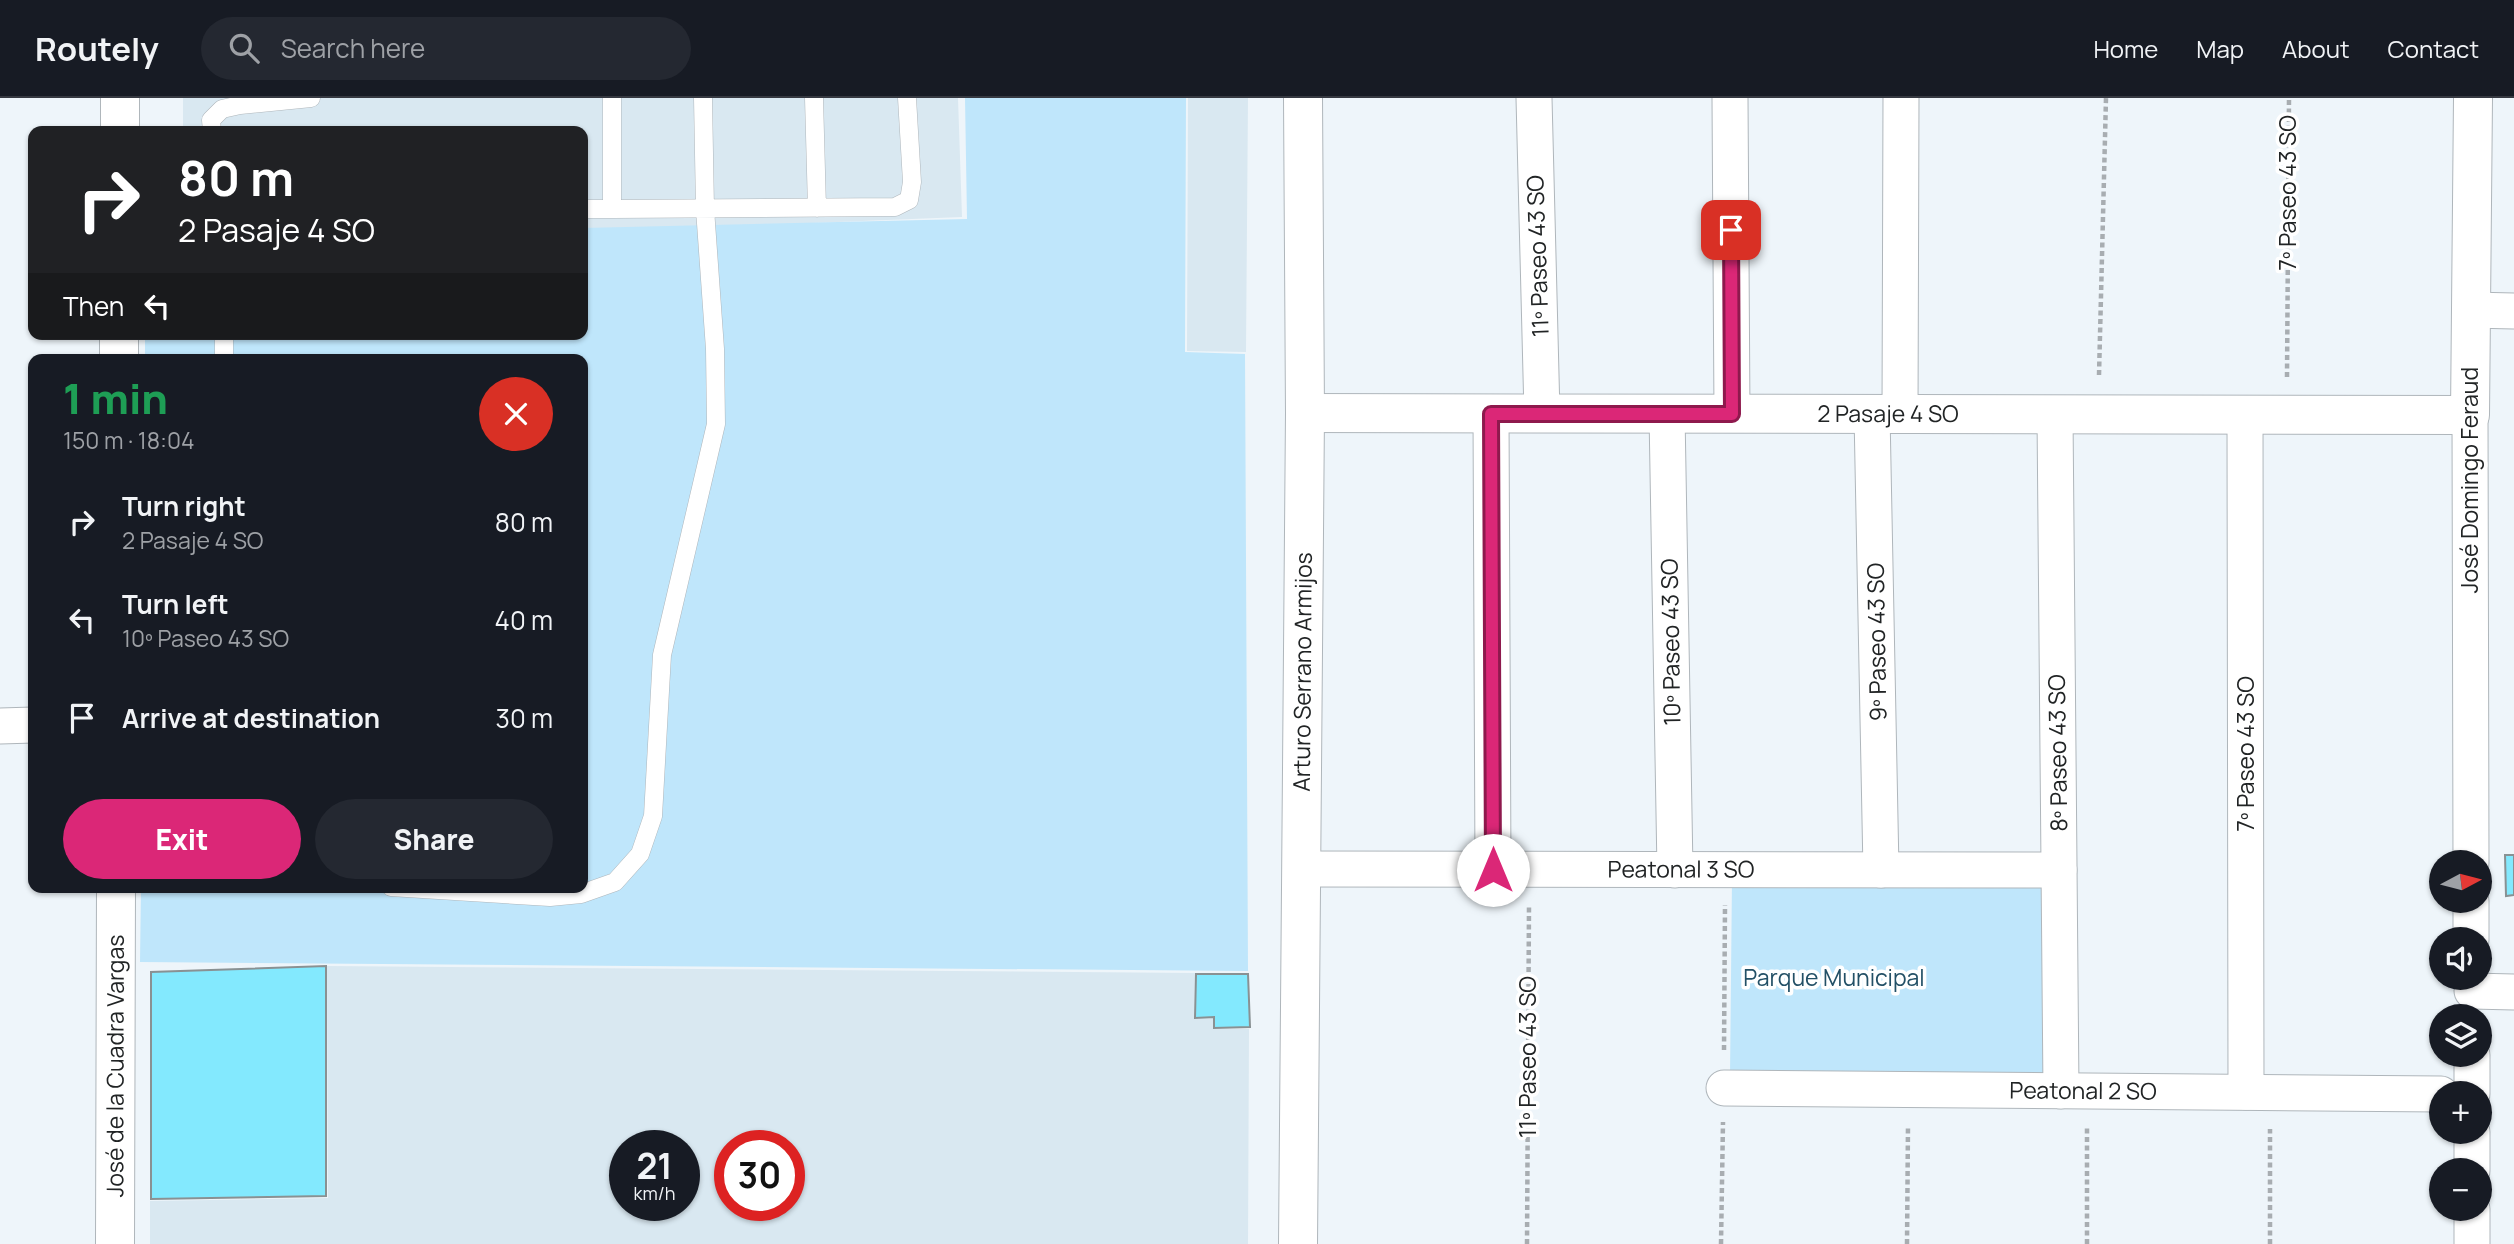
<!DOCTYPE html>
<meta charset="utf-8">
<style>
:root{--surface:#171b24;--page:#242831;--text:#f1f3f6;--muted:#9ea1a6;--line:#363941;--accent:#db2777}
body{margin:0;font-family:Manrope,sans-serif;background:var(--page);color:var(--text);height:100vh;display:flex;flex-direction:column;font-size:26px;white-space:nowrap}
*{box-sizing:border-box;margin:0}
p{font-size:23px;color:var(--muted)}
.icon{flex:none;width:38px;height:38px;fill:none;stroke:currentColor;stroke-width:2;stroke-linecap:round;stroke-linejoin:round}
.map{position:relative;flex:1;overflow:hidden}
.details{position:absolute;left:28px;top:256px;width:560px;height:539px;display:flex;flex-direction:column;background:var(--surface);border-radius:14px;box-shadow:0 2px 5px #0004}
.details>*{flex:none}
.top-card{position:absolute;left:28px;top:28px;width:560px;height:214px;border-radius:14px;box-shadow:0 2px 5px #0004;background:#202124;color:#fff;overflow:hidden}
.needle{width:46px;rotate:83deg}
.buttons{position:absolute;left:2429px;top:752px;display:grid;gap:14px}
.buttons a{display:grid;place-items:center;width:63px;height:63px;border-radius:50%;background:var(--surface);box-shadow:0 2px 5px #0004;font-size:35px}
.speed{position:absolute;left:609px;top:1032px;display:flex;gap:14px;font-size:35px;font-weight:700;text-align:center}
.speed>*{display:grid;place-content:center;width:91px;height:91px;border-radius:50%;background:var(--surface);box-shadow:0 2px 5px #0004;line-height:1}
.speed small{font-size:18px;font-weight:400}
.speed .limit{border:10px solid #d22;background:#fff;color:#111}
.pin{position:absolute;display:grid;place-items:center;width:60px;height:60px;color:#fff;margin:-30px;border-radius:14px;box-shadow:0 4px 10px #0006}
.me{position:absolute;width:77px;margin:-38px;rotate:0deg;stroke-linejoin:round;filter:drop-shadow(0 0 5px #0008)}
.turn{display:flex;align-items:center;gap:24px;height:147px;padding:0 35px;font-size:32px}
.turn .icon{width:91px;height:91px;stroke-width:2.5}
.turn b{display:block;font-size:49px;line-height:60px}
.then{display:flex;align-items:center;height:66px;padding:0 35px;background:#0003;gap:14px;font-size:26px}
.round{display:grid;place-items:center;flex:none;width:74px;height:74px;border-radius:37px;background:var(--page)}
.overview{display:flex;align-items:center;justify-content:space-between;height:119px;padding:0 35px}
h1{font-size:42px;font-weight:800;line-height:52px;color:#1e9e55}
.primary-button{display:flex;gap:14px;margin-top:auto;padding:14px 35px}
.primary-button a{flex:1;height:80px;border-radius:42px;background:var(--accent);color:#fff;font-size:28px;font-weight:800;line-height:80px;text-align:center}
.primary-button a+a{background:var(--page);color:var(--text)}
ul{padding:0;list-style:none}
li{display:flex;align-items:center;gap:21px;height:98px;padding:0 35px}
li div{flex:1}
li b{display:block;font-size:26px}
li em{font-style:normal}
header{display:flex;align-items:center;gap:42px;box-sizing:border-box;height:98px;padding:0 35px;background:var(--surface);border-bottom:2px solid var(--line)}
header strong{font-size:33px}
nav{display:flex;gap:38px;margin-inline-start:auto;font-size:24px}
.search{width:490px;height:63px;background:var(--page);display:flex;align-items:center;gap:18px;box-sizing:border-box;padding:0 24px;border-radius:38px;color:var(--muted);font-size:26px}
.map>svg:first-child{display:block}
.built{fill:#d9e8f1;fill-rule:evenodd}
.green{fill:#bfe6fb}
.building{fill:#83e9fe;stroke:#899193;stroke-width:2}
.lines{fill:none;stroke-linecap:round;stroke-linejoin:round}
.service-casing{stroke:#afb6bb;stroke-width:19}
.minor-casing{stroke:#afb6bb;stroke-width:37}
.tertiary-casing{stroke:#afb6bb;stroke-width:40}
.path{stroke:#a8adb1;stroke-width:4.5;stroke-dasharray:5 3.5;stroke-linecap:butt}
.service{stroke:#fff;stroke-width:18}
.minor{stroke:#fff;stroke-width:35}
.tertiary{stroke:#fff;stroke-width:38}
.route-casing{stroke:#8e194d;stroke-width:18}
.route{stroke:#db2777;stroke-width:12}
.labels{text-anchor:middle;stroke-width:7;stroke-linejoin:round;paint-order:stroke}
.street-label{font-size:23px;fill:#212425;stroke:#fff}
.park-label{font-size:23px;fill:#235066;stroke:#fff}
</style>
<header>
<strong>Routely</strong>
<div class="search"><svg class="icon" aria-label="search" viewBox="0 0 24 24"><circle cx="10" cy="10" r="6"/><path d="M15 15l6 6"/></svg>Search here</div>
<nav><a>Home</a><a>Map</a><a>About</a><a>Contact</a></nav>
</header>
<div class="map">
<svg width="2514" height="1146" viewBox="0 0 2514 1146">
<rect width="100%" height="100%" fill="#eef5fa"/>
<path class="built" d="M183,0H958L962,119L583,134V33H183Z
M1188,0H1248L1246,254L1187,253Z
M327,868L1195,875L1194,920L1213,919L1214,931H1249L1248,1146H150V1103L328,1100ZM625,1048H684V1108H625ZM730,1048H789V1108H730Z"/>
<path class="green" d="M965,0H1186L1185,254L1245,256L1248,873L140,864L141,789H583V261H145V236H583V130L967,121Z
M1732,779L2049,780L2052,984L1730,980Z"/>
<path class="building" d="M2505,757H2514V797L2506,798Z
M326,868V1098L151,1101V874Z
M1196,876H1248L1250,929L1214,930V919L1195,920Z"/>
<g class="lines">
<defs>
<path id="service" d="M612,0V111L895,109L909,102L912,84L907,0
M814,0L817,110
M212,33L211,22L222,11L240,7L311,0
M583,111H612
M224,236V261
M391,789L550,799L581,796L615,784L640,756L653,718L662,557L716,326L715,251L705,111L703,0"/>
<g id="minor">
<path d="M1534,0L1542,316"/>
<path d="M1730,0L1732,316"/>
<path d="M2471,212L2514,213"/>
<path d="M1491,316L1493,772"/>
<path d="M1667,316L1675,772"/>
<path d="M1872,316L1881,772"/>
<path d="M1900,317L1901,0"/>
<path d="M2055,317L2061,993"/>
<path d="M2245,317L2246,994"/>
<path d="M2470,317L2471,765"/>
<path d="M0,628L33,627"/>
<path id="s1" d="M1301,771L2059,772"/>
<path d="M2471,803V842"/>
<path d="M2472,893L2514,894"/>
<path d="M2472,957V996"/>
<path id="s2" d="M1724,990L2441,996"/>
<path d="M2472,1034V1073"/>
<path d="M2472,1111V1146"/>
</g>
<g id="tertiary">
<path d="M120,33V0"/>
<path d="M119,261V236"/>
<path id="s3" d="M1305,315L2470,317L2473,0"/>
<path id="s4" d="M115,1146L116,789"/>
<path id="s5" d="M1298,1146L1305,315L1303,0"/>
</g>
</defs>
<use href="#service" class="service-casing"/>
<use href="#minor" class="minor-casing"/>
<use href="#tertiary" class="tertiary-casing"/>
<path class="path" d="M2099,277L2106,0
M2287,279L2289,0
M1724,952L1725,807
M1527,1146L1529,807
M1721,1146L1723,1024
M1907,1146L1908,1027
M2087,1146V1028
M2270,1146V1031"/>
<use href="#service" class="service"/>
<use href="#minor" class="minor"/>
<use href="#tertiary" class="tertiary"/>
</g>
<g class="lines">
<defs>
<path id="route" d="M1493,772L1491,316H1732L1731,132"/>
</defs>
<use href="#route" class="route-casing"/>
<use href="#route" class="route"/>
</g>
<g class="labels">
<g class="street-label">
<text transform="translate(2288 95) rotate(-90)" y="8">7º Paseo 43 SO</text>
<text transform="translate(1538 158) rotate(-92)" y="8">11º Paseo 43 SO</text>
<text dy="8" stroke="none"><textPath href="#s3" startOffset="583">2 Pasaje 4 SO</textPath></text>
<text transform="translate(2470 382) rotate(-90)" y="8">José Domingo Feraud</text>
<text transform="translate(1671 544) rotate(-91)" y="8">10º Paseo 43 SO</text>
<text transform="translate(1877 544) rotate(-91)" y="8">9º Paseo 43 SO</text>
<text dy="8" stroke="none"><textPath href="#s5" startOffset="572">Arturo Serrano Armijos</textPath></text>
<text transform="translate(2058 655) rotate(-91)" y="8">8º Paseo 43 SO</text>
<text transform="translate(2246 656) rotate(-90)" y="8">7º Paseo 43 SO</text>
<text dy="8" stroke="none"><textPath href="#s1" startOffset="380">Peatonal 3 SO</textPath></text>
<text transform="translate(1528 959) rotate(-90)" y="8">11º Paseo 43 SO</text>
<text dy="8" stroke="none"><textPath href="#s4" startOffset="178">José de la Cuadra Vargas</textPath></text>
<text dy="8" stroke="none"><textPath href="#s2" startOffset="359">Peatonal 2 SO</textPath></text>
</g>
<g class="park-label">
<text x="1834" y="888">Parque Municipal</text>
</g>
</g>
</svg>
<div class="buttons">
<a><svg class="needle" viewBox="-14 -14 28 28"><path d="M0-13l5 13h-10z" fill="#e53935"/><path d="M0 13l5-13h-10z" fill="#9ea1a6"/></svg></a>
<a><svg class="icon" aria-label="sound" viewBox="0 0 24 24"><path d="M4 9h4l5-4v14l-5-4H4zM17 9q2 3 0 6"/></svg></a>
<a><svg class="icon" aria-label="layers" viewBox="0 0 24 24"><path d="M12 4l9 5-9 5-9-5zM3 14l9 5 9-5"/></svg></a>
<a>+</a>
<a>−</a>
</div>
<div class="speed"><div>21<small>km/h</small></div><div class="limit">30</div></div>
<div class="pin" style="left:1731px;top:132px;background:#d93025"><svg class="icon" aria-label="arrive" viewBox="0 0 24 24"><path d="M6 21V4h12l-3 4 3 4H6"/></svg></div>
<svg class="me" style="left:1493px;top:772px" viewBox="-20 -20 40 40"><circle r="19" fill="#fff"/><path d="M0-13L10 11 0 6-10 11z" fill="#db2777"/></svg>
<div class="top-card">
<div class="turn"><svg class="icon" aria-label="right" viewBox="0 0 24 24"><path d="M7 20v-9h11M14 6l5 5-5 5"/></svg><div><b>80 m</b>2 Pasaje 4 SO</div></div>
<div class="then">Then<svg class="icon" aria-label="left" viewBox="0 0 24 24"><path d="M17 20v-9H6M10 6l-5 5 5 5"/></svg></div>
</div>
<section class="details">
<div class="overview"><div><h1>1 min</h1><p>150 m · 18:04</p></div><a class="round" style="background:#d93025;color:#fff"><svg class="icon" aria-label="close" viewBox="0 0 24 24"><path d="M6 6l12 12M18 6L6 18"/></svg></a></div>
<ul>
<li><svg class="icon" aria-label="right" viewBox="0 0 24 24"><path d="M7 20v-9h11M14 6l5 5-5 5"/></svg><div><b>Turn right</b><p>2 Pasaje 4 SO</p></div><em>80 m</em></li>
<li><svg class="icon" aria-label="left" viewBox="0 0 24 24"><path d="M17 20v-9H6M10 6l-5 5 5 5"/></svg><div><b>Turn left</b><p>10º Paseo 43 SO</p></div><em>40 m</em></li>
<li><svg class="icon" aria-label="arrive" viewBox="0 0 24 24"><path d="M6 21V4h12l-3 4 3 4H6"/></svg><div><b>Arrive at destination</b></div><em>30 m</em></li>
</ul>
<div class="primary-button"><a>Exit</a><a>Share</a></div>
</section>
</div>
